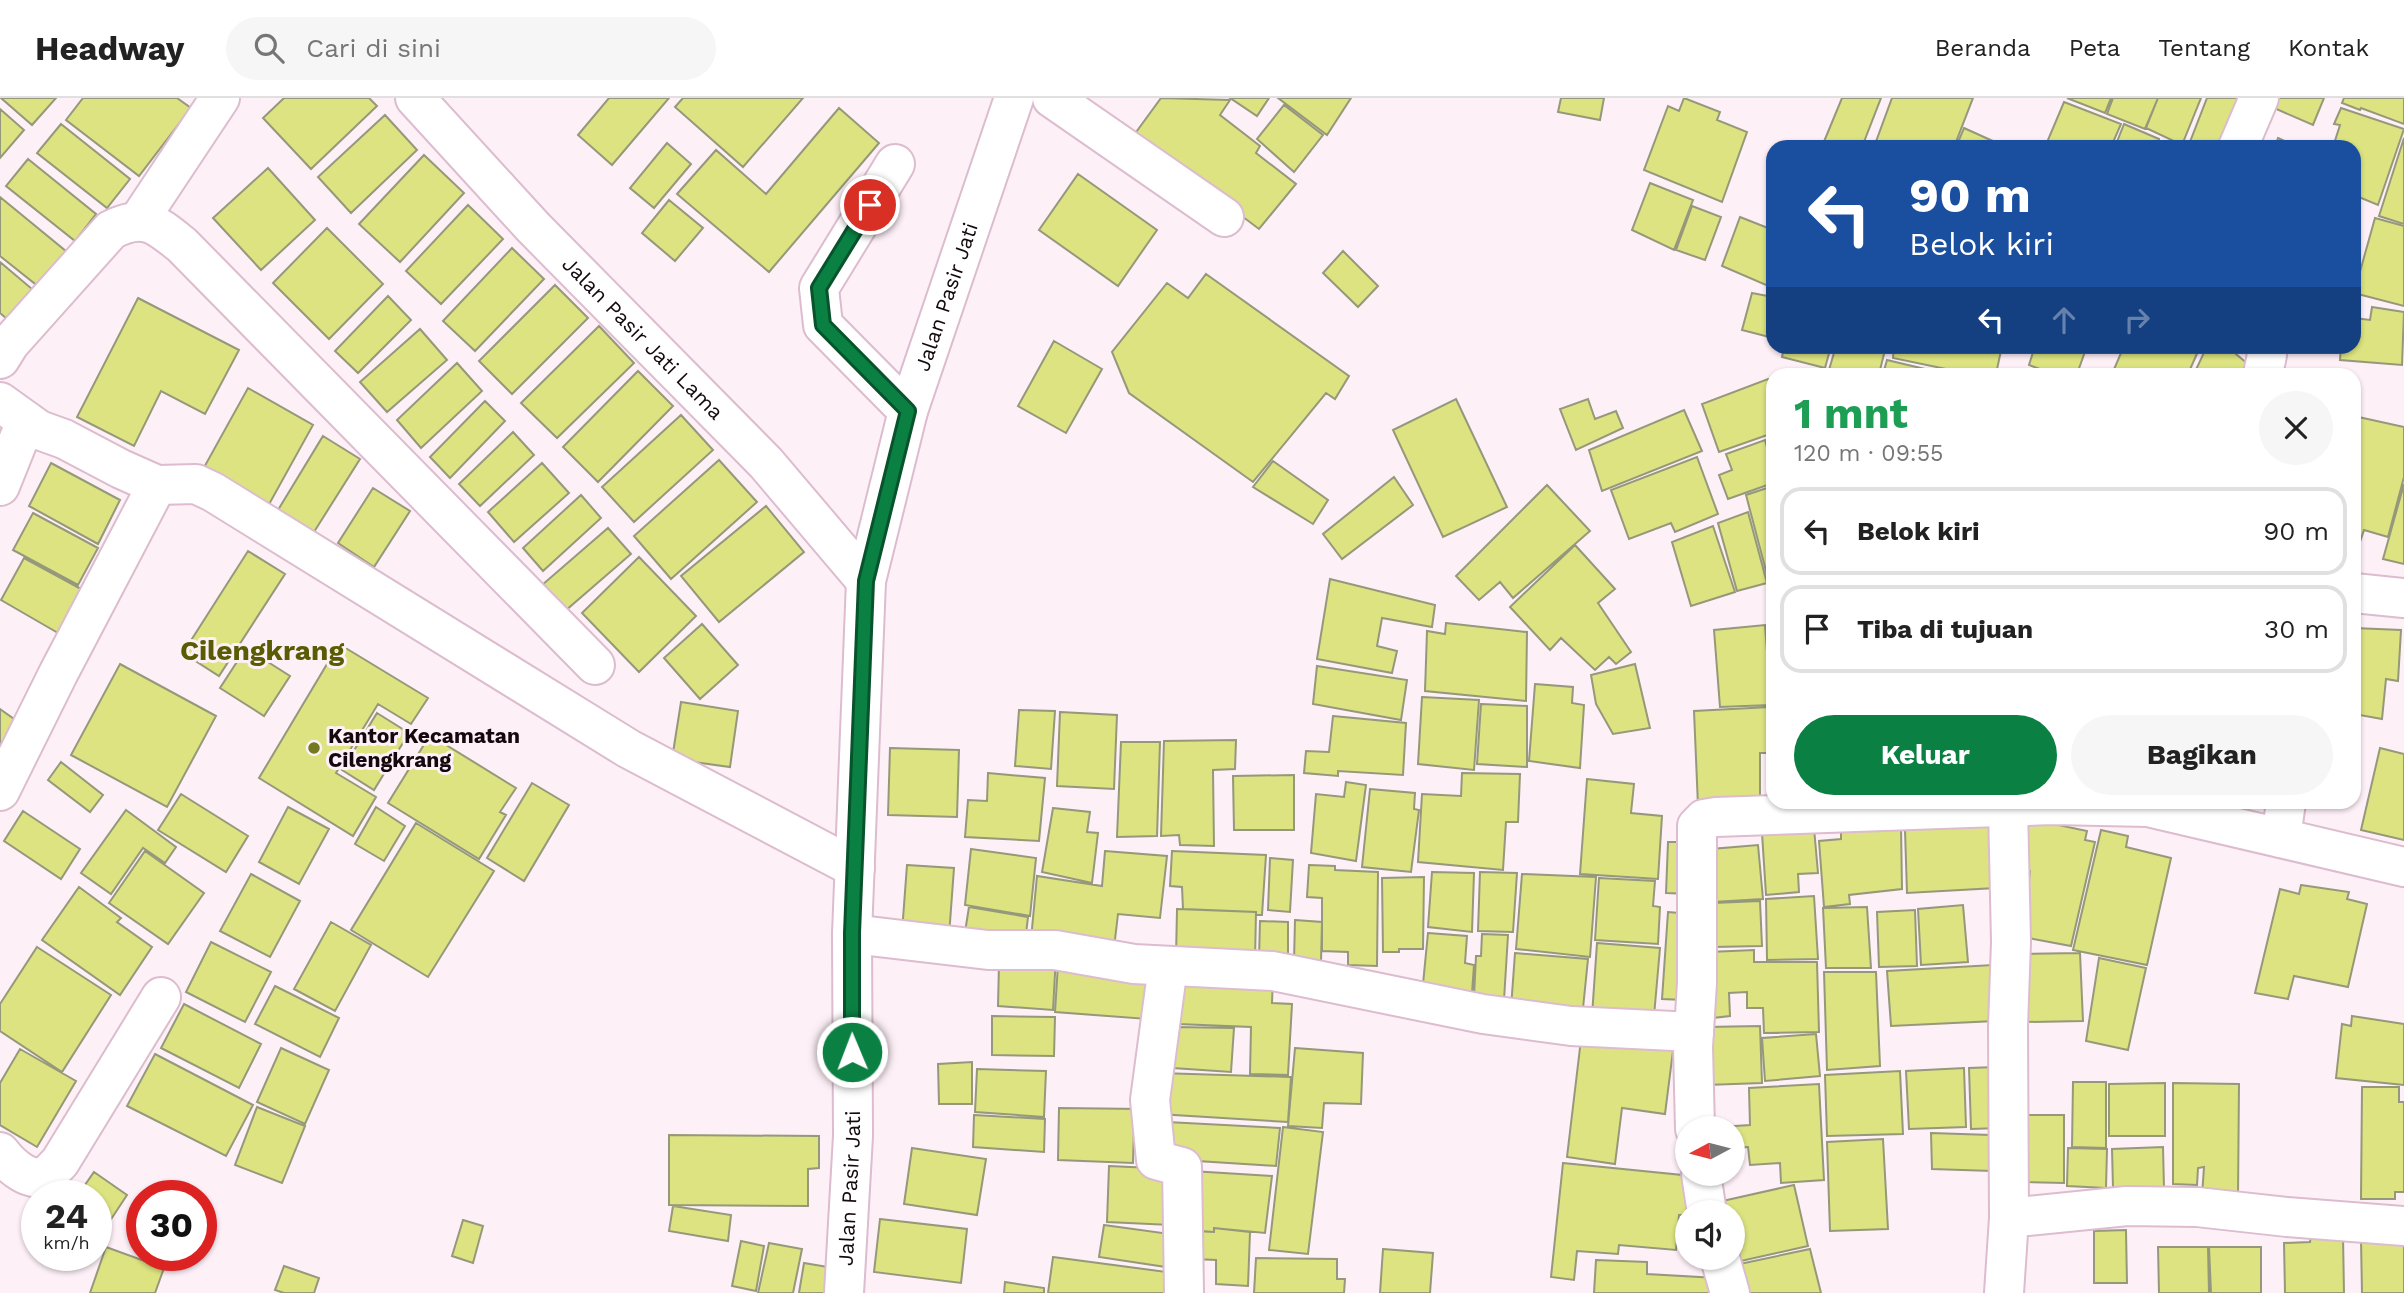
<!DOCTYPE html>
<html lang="id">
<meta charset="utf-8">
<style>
:root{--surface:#fff;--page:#f6f6f6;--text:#222;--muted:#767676;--line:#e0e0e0;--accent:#0b8043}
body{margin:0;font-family:"Work Sans",sans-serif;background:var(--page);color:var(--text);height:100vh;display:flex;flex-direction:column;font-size:26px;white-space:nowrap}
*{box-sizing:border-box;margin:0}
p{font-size:23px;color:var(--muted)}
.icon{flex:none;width:38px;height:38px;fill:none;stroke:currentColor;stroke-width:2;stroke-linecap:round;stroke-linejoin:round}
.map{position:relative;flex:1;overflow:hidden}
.side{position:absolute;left:1766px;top:270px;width:595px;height:441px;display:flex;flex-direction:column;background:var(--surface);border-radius:21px;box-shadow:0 2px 5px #0004}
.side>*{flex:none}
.top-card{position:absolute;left:1766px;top:42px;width:595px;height:214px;border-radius:21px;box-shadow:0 2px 5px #0004;background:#1a4fa0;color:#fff;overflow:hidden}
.needle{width:46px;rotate:263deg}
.fabs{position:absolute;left:1675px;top:1018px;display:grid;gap:14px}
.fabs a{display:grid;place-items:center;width:70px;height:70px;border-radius:50%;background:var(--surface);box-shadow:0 2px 5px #0004;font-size:35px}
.speed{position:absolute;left:21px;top:1082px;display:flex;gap:14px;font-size:35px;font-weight:700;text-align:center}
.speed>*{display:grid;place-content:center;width:91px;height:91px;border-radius:50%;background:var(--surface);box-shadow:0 2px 5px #0004;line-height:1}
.speed small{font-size:18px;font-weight:400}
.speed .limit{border:10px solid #d22;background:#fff;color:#111}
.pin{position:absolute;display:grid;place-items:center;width:60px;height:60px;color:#fff;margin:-30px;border:4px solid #fff;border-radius:50%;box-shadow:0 2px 7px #0007}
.me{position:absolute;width:77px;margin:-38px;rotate:359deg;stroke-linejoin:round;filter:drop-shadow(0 0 5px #0008)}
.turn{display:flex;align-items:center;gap:24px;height:147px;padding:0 28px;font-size:32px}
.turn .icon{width:91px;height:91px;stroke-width:2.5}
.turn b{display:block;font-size:49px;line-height:60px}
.lanes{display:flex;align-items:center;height:66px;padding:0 28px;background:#0003;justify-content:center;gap:35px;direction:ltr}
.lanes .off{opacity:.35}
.round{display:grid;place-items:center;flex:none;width:74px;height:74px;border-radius:37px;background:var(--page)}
.overview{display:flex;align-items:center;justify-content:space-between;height:119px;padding:0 28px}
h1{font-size:42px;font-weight:700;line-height:52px;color:#1e9e55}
.cta{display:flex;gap:14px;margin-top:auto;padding:14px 28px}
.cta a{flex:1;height:80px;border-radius:42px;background:var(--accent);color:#fff;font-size:28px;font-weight:700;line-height:80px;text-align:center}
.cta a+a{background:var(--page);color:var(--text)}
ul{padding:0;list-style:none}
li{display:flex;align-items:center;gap:21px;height:88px;margin:0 14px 10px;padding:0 14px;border:4px solid var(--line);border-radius:21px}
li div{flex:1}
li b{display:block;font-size:26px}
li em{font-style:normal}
header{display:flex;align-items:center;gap:42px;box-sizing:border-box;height:98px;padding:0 35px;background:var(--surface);border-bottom:2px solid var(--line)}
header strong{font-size:33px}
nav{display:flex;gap:38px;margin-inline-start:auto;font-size:24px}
.search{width:490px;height:63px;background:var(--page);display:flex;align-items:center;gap:18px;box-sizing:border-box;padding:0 24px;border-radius:38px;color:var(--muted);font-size:26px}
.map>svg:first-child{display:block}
.building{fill:#dce380;stroke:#95987a;stroke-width:2}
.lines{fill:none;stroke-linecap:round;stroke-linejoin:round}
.minor-casing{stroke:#dcbcce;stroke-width:42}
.minor{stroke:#fff;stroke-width:38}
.route-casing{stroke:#07532c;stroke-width:18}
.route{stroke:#0b8043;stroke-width:12}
.poi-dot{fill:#747821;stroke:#fef0f7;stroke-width:2.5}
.labels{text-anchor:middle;stroke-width:6;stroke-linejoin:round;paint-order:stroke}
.street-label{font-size:21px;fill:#14090f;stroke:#fef0f7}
.poi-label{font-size:21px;font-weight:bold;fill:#14090f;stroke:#fef0f7;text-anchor:start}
.district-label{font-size:28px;font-weight:bold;fill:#595c03;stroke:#fef0f7}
</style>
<header>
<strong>Headway</strong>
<div class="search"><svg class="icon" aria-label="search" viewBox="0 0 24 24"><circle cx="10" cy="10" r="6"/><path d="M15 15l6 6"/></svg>Cari di sini</div>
<nav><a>Beranda</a><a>Peta</a><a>Tentang</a><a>Kontak</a></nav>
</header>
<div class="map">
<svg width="2404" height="1195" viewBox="0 0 2404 1195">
<rect width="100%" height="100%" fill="#fef0f7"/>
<path class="building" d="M1,0H56L32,27Z
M83,0H177L191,10L139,78L66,22Z
M284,0H369L377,8L311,71L263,20Z
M609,0H669L612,67L578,37Z
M683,0H803L743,69L675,9Z
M1161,0L1230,2L1220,17L1260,48L1256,55L1296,86L1259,131L1134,37Z
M1230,0H1269L1257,18Z
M1278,0H1351L1327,37Z
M1561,0H1604L1600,22L1558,14Z
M1684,0L1720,14L1717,22L1747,34L1722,104L1644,72L1668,8L1679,13Z
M1842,0H1881L1862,49H1831L1823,46Z
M1892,0H1973L1954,49H1874Z
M2067,0H2111L2105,15Z
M2113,0H2158L2145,31L2107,16Z
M2158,0H2201L2182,47L2146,30Z
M2207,0H2248L2231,49H2188Z
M2277,0H2324L2313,27L2274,10Z
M2344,0H2404V26L2361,10L2360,12L2342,5Z
M2064,4L2121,26L2111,49H2045Z
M1284,7L1323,37L1294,74L1257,41Z
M839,10L879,45L769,174L677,96L716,52L766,96Z
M2341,10L2404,31L2378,107L2354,97V49H2333L2340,27L2334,26Z
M0,11L24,32L0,60Z
M385,17L417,52L351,115L318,79Z
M61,26L130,81L107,110L37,55Z
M2124,26L2159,41V49H2115Z
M1964,30L2006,49H1956Z
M2278,40L2298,49H2275Z
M2404,40V126L2379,118Z
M667,45L691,66L654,110L630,90Z
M424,57L464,95L400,164L359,126Z
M28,61L96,116L75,143L6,88Z
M268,70L315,122L261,172L213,120Z
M1078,76L1157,132L1118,188L1039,132Z
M1650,85L1693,102L1674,152L1632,132Z
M0,99L67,154L39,189L0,158Z
M669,102L703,130L675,163L642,135Z
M468,107L503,141L441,206L406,173Z
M1692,108L1721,119L1705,162L1676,152Z
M1740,119L1773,132V190L1722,168Z
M2375,120L2404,128V208L2354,195Z
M327,130L383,186L329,241L273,185Z
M512,150L544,181L475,253L443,223Z
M1343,153L1378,188L1358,209L1323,175Z
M0,164L32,191L7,221L0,215Z
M1206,176L1349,278L1335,301L1326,295L1253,384L1129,295L1112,254L1167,185L1188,200Z
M555,187L588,220L512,296L479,263Z
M1752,195L1773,199V240L1742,232Z
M388,198L411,222L358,275L335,253Z
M138,200L239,252L205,316L161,293L134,348L77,319Z
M2372,209L2404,214L2402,267L2340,262L2341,248H2354V220L2370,222Z
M599,228L634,265L557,340L521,305Z
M420,231L447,262L387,314L360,284Z
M1054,243L1102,271L1066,335L1018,308Z
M1784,248H1831L1825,270L1782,259Z
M1836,248H1886L1879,276H1850L1829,272Z
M1894,248H2002L1996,276H1970L1893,260Z
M2035,248H2087L2077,276H2053L2029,267Z
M2124,248H2200V249L2188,276H2112Z
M2207,248L2231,252L2254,271L2251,276H2194Z
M1887,262L1946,276H1883Z
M457,265L482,293L421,350L397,322Z
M638,273L673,308L598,384L563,349Z
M1768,281L1773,295V335L1719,354L1702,306Z
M248,290L313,327L267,410L202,373Z
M1456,301L1507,409L1443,439L1393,332Z
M1588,301L1595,321L1616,313L1623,330L1576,352L1560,311Z
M485,303L505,323L450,380L430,359Z
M1684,312L1702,353L1602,393L1589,352Z
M681,317L713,352L634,424L602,389Z
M2354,318L2404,329V379L2388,439L2364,432L2359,447L2354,445Z
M513,334L534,357L480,408L459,386Z
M323,338L360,361L314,434L278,412Z
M1765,342L1773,371V385L1728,401L1719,377L1732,372L1726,356Z
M1697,359L1718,416L1675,434L1671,425L1629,441L1611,392Z
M719,362L757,404L671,481L634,438Z
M1273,363L1328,402L1313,426L1253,389Z
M51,365L120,402L98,446L29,408Z
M542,365L569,395L514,444L488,414Z
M1394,379L1413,407L1342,461L1323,436Z
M2404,386V466L2383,461Z
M1547,387L1590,433L1513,500L1500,484L1479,502L1456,478Z
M1773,388V487L1770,488L1746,397Z
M373,390L410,413L374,469L338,445Z
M581,397L601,420L543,473L523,450Z
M766,408L804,454L719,524L681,478Z
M1748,414L1767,485L1737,493L1718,425Z
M33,415L98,450L78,487L13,452Z
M1713,428L1735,494L1691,508L1672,444Z
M608,430L631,456L565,513L542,487Z
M1575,447L1615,491L1598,505L1631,554L1616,566L1609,559L1595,572L1561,540L1550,552L1510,509Z
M248,453L285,476L219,578L183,555Z
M639,459L696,518L639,574L582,515Z
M24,460L83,492L58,535L1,502Z
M1330,481L1435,507L1432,529L1382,520L1377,548L1397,553L1392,575L1317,561Z
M1446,525L1527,534L1526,603L1425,593L1427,533L1445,536Z
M702,526L738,567L700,601L664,560Z
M1765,527L1771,607L1720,609L1714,532Z
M2354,530L2401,532L2398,583L2386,581L2382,621L2354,616Z
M339,546L428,600L411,626L378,606L336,675L376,699L353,738L259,680Z
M246,550L290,578L264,618L220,590Z
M120,566L216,618L167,709L71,657Z
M1635,566L1650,630L1613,636L1596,606L1591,577Z
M1317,568L1407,582L1401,622L1313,606Z
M1535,586L1573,589L1572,605L1584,607L1580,670L1529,663Z
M1422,599L1479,602L1474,672L1418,666Z
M681,604L738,613L730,669L672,661Z
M1481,606L1527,608V669L1477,666Z
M1770,609L1771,655H1760V704L1698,708L1694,613Z
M0,611L24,628L0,657Z
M1019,612L1055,613L1051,671L1015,668Z
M1060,614L1117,617L1114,691L1057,688Z
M377,615L409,635L374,692L342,672Z
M1333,618L1406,625L1403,677L1338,673V678L1304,675L1306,653L1329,654Z
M430,637L516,690L500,714L506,717L479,761L388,705Z
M1236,642L1235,671L1213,672L1214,748L1180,747L1179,737L1161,738L1164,643Z
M1121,644H1160L1157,738L1117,739Z
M890,650L959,652L957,719L888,717Z
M2380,650L2404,656V742L2361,732Z
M61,664L103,697L90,714L48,682Z
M988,675L1045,680L1039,743L965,739L968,702L987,703Z
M1462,675L1520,676L1518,724H1506L1503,772L1418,764L1422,696L1461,698Z
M1294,677V732H1234L1233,678Z
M1587,681L1634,686L1631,715L1662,718L1658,781L1580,776Z
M1346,684L1366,687L1356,763L1311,755L1316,696L1344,699Z
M532,685L569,707L524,783L487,760Z
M1370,691L1415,695L1414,711L1419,712L1411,774L1362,769Z
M181,696L248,738L226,774L158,732Z
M288,709L329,731L299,786L259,764Z
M376,709L405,728L384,763L355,746Z
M1053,710L1090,714L1087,734L1098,735L1092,785L1042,774Z
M126,712L176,749L165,765L143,750L111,796L81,775Z
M23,713L80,751L61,781L4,743Z
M2058,720V727L2087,733L2085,742L2095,744L2071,848L2023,839L2030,773L2023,772L2018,723Z
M416,725L494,773L428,879L351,832Z
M1991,725L1996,790L1907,795L1905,732Z
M1841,728H1901L1902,791L1849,797L1850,806L1824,809L1819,743L1841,741Z
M1814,730L1818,775L1798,776L1799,794L1766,797L1762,735Z
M2101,732L2128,738L2126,749L2171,760L2147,867L2073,852Z
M1668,744H1692L1690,796L1666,795Z
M1758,747L1763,801L1713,804L1711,751Z
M971,751L1036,760L1030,818L965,807Z
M145,753L204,795L168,846L109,805Z
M1105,753L1167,758L1160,820L1118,816L1114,850L1031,841L1037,778L1102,788Z
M1172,753L1266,757L1262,817H1256V814L1183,811L1182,789L1170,788Z
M1270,760L1293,762L1290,814L1268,812Z
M907,767L954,770L949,838L902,834Z
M1309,767L1335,768V772L1378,774L1377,868L1348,867V854L1322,853V800L1307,799Z
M1432,774L1474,775L1472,834L1428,829Z
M1480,774L1517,775L1513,834L1478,833Z
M251,776L300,803L270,859L220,833Z
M1522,776L1596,779L1590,859L1516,851Z
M1424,779L1423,851H1399V854H1383L1382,780Z
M1599,780L1655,783L1653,808L1660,809L1658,846L1595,842Z
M2301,787L2349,794L2347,801L2367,806L2348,889L2294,878L2288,901L2255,895L2280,791L2299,796Z
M79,789L121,820L117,824L152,849L120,897L42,842Z
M1814,798L1818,861L1767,862L1766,801Z
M1760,803L1762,848L1713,849V805Z
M1963,807L1968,864L1921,867L1918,811Z
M969,809L1028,819L1025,844L965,834Z
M1867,809L1871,870H1826L1823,810Z
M1177,811L1256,814L1255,862L1176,859Z
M1915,812L1917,868L1879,869L1877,814Z
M1668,814L1690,816L1684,902L1662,901Z
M1295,822L1322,824L1321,864L1294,863Z
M1260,823L1288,824V863L1259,861Z
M331,824L371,847L335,913L294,891Z
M1428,835L1467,838L1465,865L1474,867L1472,895L1423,886Z
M1482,836L1508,837L1504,902L1474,898L1476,858H1481Z
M211,844L271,874L245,924L186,894Z
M1597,845L1660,850L1654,918H1592Z
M37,849L111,897L62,974L0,933V906Z
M1754,852V864H1817L1819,934L1764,935L1763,910H1747V894L1729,895L1730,918L1703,921L1709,854Z
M1515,855L1588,861L1582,920L1511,910Z
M2080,855L2083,923L2025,924L2023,856Z
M1056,858L1053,912L998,908L999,865Z
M2099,860L2146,870L2128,952L2086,943Z
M1058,866L1148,871L1147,921L1055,914Z
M1993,867L1995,923L1891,928L1887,873Z
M1182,872L1273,879L1272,905L1292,906L1288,977L1250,976L1251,929L1178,926Z
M1824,874H1876L1880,968L1827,972Z
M275,888L339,920L320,959L255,926Z
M184,906L261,946L239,990L161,950Z
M992,918L1055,919L1054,958L992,957Z
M2352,918L2404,926V987L2336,980L2342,926L2351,928Z
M1760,928L1762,985L1706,987L1705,929Z
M1174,929L1234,930L1231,974L1173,970Z
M1582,933L1674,945L1665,1016L1622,1010L1615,1066L1567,1059Z
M1816,936L1820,978L1765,983L1762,940Z
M281,950L329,972L305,1026L257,1004Z
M1295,950L1363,955L1361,1006L1324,1005L1322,1030L1288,1028Z
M20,951L76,983L37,1049L0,1027V985Z
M155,956L253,1007L226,1058L127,1008Z
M972,964V1006H939L938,966Z
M1996,969L2000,1030L1971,1031L1969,970Z
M1964,970L1966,1029L1909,1031L1906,973Z
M977,971L1046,973L1044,1019L975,1014Z
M1900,973L1903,1036L1827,1038L1825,977Z
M1159,975L1291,979L1288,1024L1158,1016Z
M2073,984H2106V1050L2072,1049Z
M2165,985V1038H2109V986Z
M2173,985L2239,986L2238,1100L2202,1098L2204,1069L2198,1070L2197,1087L2173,1086Z
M1819,986L1824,1082L1781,1085L1780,1065L1750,1067L1748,1049L1732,1050V1031H1720V1029L1750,1027L1749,990Z
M2362,989H2399V1004H2404V1094H2395V1101H2361Z
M257,1009L305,1028L282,1085L235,1067Z
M1059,1010L1142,1011L1134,1029L1133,1065L1058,1062Z
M974,1017L1045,1021L1044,1054L973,1049Z
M2028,1017H2064V1085L2027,1084Z
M1167,1024L1280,1030L1276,1068L1166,1061Z
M1283,1029L1323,1034L1308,1156L1269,1152Z
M1931,1035L1991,1037L1992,1073L1932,1071Z
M669,1037L819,1038V1070L808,1071V1108L669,1107Z
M1883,1041L1888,1131L1830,1133L1827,1044Z
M2163,1049L2164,1090H2113L2112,1051Z
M912,1050L986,1061L977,1117L904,1106Z
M2068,1050L2107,1051L2106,1090L2067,1088Z
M1563,1065L1692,1078L1688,1115L1687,1117H1679L1676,1152L1619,1147L1618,1156L1577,1153L1574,1182L1551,1179Z
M1109,1068L1173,1071L1171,1127L1107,1124Z
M1191,1073L1272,1078L1265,1135L1214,1130V1134L1188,1132Z
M94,1074L127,1097L98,1141L96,1097H78Z
M1794,1087L1808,1148L1732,1165V1115H1721L1718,1104Z
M673,1108L731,1117L728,1143L669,1133Z
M880,1121L967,1131L961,1185L874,1174Z
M463,1122L483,1128L473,1165L452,1158Z
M1104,1127L1170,1136L1166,1169L1099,1159Z
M1214,1130L1250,1134L1248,1188L1216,1186V1162L1194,1161V1133L1214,1134Z
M2126,1132L2127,1185H2094V1133Z
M2311,1137L2343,1138L2344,1195H2285L2284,1145L2310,1144Z
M2361,1142L2404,1143V1195H2362Z
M741,1143L764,1148L756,1193L732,1188Z
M769,1145L802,1151L793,1195H758Z
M106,1149L164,1170L155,1195H90Z
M2158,1149H2208L2209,1195H2159Z
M2209,1149H2261V1195H2211Z
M1383,1151L1433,1155L1430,1195H1380Z
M1810,1151L1821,1195H1742L1735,1167Z
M1053,1159L1174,1175L1171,1195H1048Z
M1256,1160L1337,1161V1181H1345L1344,1195H1254Z
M1596,1162L1647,1164V1176L1717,1180L1716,1195H1594Z
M804,1165L840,1171L835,1195H799Z
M284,1168L319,1180L314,1195H284L275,1192Z
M1005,1184L1044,1190V1195H1004Z"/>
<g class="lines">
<defs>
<g id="minor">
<path id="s1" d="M415,0L533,129L766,365L866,483"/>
<path d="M1052,0L1224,119"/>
<path d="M2238,49L2259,0"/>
<path d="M895,66L819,190L823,227L908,313"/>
<path d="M139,122L220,0"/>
<path d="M0,261L10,245L111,132C144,115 156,126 182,147L595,567"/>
<path d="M2263,276L2267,257L2265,248"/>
<path d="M0,304L39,332L64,341L121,371L157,387L58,576L0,693"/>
<path d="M157,387L196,386L213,394L629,651L855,770"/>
<path d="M0,388L26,323"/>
<path d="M2354,495L2404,500"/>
<path d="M2008,709L2011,844L2008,929L2009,1120"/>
<path d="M2281,740L2286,704"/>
<path d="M852,836L988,852H1055L1134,866L1273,873L1483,916L1571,928L1694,934"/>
<path d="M1168,868L1150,1002L1156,1062L1182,1069L1184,1195"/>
<path d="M1695,1031L1693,949L1697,885V728L1704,721L1716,719L2053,707L2148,709L2404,769"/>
<path d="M0,1054C9,1066 31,1088 48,1076C52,1073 56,1068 60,1064L161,899"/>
<path d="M1701,1076L1707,1115"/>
<path d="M1720,1160L1730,1195"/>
<path id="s2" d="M844,1195L853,1038L852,836L866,483L908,313L1014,0"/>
<path d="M2004,1195L2009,1120L2127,1108L2197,1109L2287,1119L2404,1128"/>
</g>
</defs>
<use href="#minor" class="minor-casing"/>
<use href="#minor" class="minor"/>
</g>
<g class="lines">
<defs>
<path id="route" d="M852,954V835L866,483L908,313L823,227L819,190L870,107"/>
</defs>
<use href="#route" class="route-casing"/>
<use href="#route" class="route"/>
</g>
<circle class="poi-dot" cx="314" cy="650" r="7"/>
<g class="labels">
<g class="street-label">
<text dy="7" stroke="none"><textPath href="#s2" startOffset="1008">Jalan Pasir Jati</textPath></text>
<text dy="7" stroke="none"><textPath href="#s1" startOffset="331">Jalan Pasir Jati Lama</textPath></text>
<text dy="7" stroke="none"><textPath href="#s2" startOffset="105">Jalan Pasir Jati</textPath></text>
</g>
<g class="poi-label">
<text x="328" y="645">Kantor Kecamatan<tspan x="328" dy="24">Cilengkrang</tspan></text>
</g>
<g class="district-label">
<text x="262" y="562">Cilengkrang</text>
</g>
</g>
</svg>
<div class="fabs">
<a><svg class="needle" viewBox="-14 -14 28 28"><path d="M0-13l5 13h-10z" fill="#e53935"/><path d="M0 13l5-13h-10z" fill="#767676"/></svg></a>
<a><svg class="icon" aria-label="sound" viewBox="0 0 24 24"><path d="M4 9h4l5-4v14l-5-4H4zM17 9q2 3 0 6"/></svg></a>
</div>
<div class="speed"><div>24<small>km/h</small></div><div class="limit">30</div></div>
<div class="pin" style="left:870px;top:107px;background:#d93025"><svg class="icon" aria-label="arrive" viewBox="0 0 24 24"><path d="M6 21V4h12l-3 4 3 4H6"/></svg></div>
<svg class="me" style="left:852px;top:954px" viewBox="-20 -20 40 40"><circle r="17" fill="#0b8043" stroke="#fff" stroke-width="3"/><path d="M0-11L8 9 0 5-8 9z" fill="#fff"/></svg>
<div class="top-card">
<div class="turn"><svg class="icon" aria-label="left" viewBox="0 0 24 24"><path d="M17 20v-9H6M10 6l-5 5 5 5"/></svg><div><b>90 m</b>Belok kiri</div></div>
<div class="lanes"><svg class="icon" aria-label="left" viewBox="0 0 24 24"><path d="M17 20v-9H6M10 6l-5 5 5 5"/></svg><svg class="icon off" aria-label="ahead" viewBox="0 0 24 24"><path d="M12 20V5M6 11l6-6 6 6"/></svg><svg class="icon off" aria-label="right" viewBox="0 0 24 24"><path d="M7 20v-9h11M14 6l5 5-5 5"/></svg></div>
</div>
<section class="side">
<div class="overview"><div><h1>1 mnt</h1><p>120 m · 09:55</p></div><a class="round"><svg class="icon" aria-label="close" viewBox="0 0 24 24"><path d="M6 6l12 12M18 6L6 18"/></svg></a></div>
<ul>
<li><svg class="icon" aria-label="left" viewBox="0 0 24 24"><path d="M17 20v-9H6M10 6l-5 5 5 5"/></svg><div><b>Belok kiri</b></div><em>90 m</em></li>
<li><svg class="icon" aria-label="arrive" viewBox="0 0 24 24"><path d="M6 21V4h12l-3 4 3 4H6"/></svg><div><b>Tiba di tujuan</b></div><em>30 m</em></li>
</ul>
<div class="cta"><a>Keluar</a><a>Bagikan</a></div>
</section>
</div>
